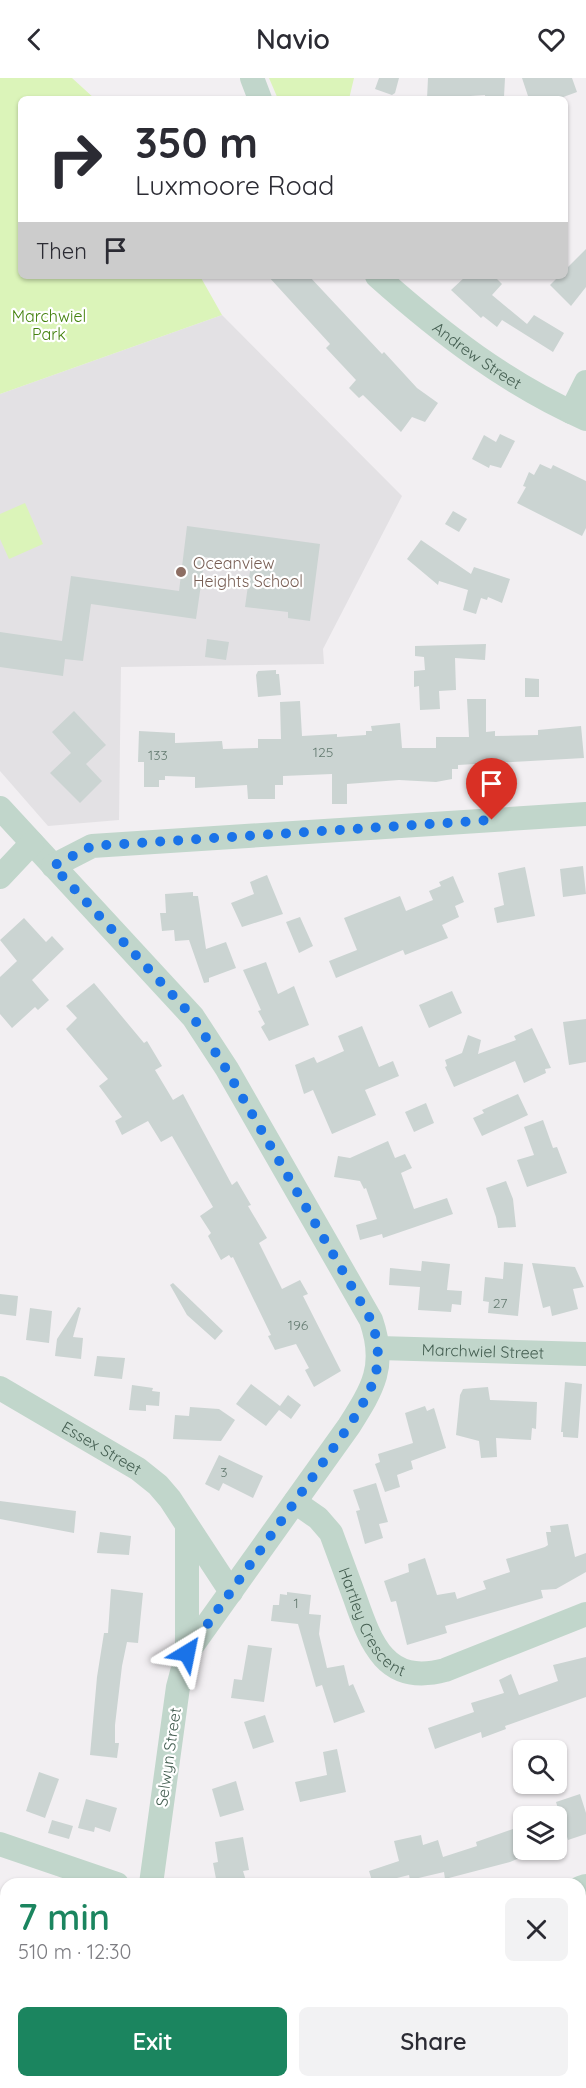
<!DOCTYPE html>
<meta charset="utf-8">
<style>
:root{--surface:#fff;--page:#f2f2f3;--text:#2b2b33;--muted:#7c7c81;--accent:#1b855f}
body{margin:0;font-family:Quicksand,sans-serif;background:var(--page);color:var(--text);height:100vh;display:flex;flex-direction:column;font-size:22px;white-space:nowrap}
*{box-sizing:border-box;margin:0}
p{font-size:20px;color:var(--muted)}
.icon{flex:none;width:33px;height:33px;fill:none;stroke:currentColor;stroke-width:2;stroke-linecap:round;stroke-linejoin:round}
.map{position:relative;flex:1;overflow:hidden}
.panel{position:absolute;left:0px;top:1800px;width:586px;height:210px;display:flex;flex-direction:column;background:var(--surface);border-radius:18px 18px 0 0;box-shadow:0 2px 4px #0004}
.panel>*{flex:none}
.hud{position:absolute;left:18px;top:18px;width:550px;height:183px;border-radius:9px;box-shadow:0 2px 4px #0004;background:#fff;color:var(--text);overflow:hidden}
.tools{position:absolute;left:513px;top:1662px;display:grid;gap:12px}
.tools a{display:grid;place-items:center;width:54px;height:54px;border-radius:9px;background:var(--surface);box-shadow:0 2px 4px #0004;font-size:30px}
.pin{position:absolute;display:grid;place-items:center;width:51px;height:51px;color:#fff;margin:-62px -26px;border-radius:50% 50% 50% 0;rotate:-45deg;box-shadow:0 0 6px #0007}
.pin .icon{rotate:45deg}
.me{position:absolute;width:66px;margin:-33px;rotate:35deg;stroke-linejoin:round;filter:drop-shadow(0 0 4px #0008)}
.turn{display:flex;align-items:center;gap:21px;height:126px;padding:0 18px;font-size:27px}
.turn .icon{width:78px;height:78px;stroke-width:2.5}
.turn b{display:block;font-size:42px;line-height:51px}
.then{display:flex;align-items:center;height:57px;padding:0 18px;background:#0003;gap:12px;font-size:22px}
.round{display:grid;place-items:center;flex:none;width:63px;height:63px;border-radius:9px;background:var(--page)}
.summary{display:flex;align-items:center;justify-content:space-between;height:102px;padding:0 18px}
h1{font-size:36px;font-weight:600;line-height:45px;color:var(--accent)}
.primary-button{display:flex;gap:12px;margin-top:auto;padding:12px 18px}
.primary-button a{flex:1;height:69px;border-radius:9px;background:var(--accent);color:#fff;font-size:24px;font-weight:600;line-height:69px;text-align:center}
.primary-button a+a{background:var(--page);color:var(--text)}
header{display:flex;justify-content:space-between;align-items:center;height:78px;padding:0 18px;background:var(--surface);font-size:27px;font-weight:600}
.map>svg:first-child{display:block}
.education{fill:#e3e1e4}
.green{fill:#dbf4b9}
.building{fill:#cbd4d2}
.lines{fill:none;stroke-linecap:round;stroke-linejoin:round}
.minor{stroke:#c1d6cb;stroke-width:24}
.route{stroke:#1a73e8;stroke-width:10;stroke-dasharray:0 18}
.education-dot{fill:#8d6e63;stroke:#fff;stroke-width:2}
.labels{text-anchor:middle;stroke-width:4.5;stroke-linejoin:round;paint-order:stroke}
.number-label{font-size:14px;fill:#667c72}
.park-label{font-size:16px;fill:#44820e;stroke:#fff}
.street-label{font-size:16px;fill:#455f52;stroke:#fff}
.education-label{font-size:16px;fill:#785e54;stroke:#fff;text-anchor:start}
</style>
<header><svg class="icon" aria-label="back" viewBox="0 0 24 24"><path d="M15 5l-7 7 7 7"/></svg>Navio<svg class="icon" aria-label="heart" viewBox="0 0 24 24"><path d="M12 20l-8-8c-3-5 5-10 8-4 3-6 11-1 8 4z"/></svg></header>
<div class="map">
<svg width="586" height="2010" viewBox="0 0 586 2010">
<rect width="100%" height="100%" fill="#f2eff2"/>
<path class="education" d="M222,237L402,418L323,571L324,586L121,589L119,742L48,748L0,693V316Z"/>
<path class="green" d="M0,0H72L95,21H21V198H200L222,237L0,316Z
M269,0H354L349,21H278Z
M25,425L43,466L9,481L0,461V436Z
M0,1966L6,1967V2004H98L96,2010H0Z"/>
<path class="building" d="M379,0H399L395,15L392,17L375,11Z
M428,0H505L504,19L485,21V17L427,21Z
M522,0H572L577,14L558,21H529Z
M586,171V209L571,228L550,207L559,198H566V191Z
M268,198H309L382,276L384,274L417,310L438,325L425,344L412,339L401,354L363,317L359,320L349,310L356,302L326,270L330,266Z
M466,198H494L502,206L492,217L527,246L534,237L564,255L553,274L502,242L497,249L483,238L481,240L451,212Z
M500,356L515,363L501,390L490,387L489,390L472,381L484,357L496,364Z
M540,386L551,391L553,387L586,403V450L582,458L517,425L526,409L523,408L529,394L534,397Z
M453,433L467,441L459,454L445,446Z
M187,448L320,466L310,543L288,540V534L245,529L251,486L205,479L196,541L91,526L83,583L65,581L63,598L0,589V554L62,563L71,498L179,513Z
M421,462L471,496L474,489L510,501L502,525L488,519L487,522L481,520L476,536L463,532L468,512L439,503L438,507L407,481Z
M207,561L229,564L226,582L205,579Z
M486,566L485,582L455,580L456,612L439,613L440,631L420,632L419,608L414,609V593L425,592L424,579L415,578V568Z
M276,592V596H279L281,617L258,619L256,597L258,593Z
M525,600L539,601V619H525Z
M467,621H486V654L495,653V658L538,657V652L581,648L584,680L458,687V691H452V701L436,704L399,702L347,706V726H332V696L283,698V707H275V721H248L247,707L195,710V699L165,698V702H159V709H144V684H138L139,653L175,655V665L222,663L223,671L258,670V661H281L280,624L300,623L302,658L337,656V659L366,657V653H372L371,648L400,645L402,670H436V659H469Z
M74,633L106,667L86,686L102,703L80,725L50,695L71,675L52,654Z
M583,788L586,816L563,819L560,791Z
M525,789L535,838L497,845L494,830L504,827L498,795Z
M267,797L283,836L242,849L231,825L254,816L250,804Z
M453,798L464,824L455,828L459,839L442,847L448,860L405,877L403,872L336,900L329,883L357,872L344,840L400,818L406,833L433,822L429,813L441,808L439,804Z
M193,814V818H198L206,871L226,864L236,890L209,900V904L204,905L189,862L175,863L174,852L162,853L160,835H166L165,816Z
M300,839L313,868L299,875L286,844Z
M24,840L46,864L52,858L64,871L32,902L49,922L38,932L35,929L12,950L0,936V899L17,883L0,862Z
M266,884L278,916L294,908L309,947L269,963L261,949L265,946L258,933L261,932L243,892Z
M94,905L144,965L147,963L162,988L155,992L173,1022L183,1016L232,1107L237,1103L251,1127L248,1128L267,1160L259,1165L282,1211L300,1202L308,1216L303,1218L341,1293L314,1309L305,1292L309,1290L296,1266L275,1272L268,1258L271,1257L233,1179L231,1180L229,1177L221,1182L208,1158L211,1155L200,1138L213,1129L172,1058L161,1064L148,1043L122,1057L115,1043L122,1039L99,1008L108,1001L66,951L77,940L66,928Z
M452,913L462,935L429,950L419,927Z
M586,941V984L569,987L563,944Z
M362,948L379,989L393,983L399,998L365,1012L376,1037L332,1056L313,1012L304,1016L295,987L314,979L317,985L344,973L338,958Z
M532,950L551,990L545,991L546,995L524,1005L515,983L454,1009L445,989L447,988L445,982L462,975L468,957L481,962L478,976L516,962L514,958Z
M518,1016L528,1037L482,1058L473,1040L484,1035L482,1032Z
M426,1025L434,1045L414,1054L405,1034Z
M543,1042L553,1070L557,1069L567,1095L527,1109L517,1082L534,1077L524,1049Z
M388,1063L395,1080L405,1076L412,1090L401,1095L414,1131L447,1120L453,1136L383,1160L382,1156L360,1162L356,1147L377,1141L366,1110L364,1111L360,1103L334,1099L338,1078L350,1080Z
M506,1103L513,1121L516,1149L498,1150L496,1139L486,1110Z
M422,1183L450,1186L447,1212L462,1213L461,1227L452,1226L451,1234L418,1232L420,1209L389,1207L390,1190L421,1193Z
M504,1184L523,1186L518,1238L488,1235L489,1224L483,1223L485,1199L503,1201Z
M532,1185L575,1189L584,1209L573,1211L578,1231L552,1238L550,1228L543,1230Z
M173,1205L223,1253L215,1262L187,1237L170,1207Z
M0,1216L18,1218L16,1238L0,1236Z
M78,1229L81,1230L73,1259L83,1260L81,1281L55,1278L57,1261Z
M30,1230L52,1233L49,1265L26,1262Z
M97,1278L125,1280L122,1301L94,1298Z
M565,1304L582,1306L578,1360L563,1359V1354H561Z
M251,1306L280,1328L288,1317L301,1327L291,1341L279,1332L266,1348L236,1326Z
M132,1307L153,1310L152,1313L160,1314L159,1328L146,1327V1333L129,1332Z
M488,1309L490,1322L537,1324L536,1351L532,1350L531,1362L496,1360L497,1379L481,1380L479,1363L456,1357L460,1317L463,1311Z
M425,1328L427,1333L434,1330L446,1370L411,1383L413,1391L397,1397L400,1409L385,1414L375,1386L380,1384L378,1376L413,1365L405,1335Z
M190,1329L219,1331L235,1342L221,1363L173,1361L175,1337L189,1338Z
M219,1377L263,1398L253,1420L223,1405L219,1413L205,1406Z
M376,1405L388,1444L379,1446L383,1460L365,1466L356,1433L360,1432L353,1412Z
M0,1423L76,1433L74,1455L0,1441Z
M568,1446L575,1479L586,1475V1494L556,1511L541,1512L543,1520L445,1548L447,1555L407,1567L396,1523L391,1524L384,1503L409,1494L408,1486L425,1480L437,1517L455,1514L457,1521L486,1511L483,1503L510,1494L506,1481L545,1469L548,1467L546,1454H551L550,1448Z
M100,1454L131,1458L129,1477L97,1475Z
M111,1511L143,1515L138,1565L127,1564L122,1588L115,1647V1665H119L117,1680L90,1677L97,1599L104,1555H108Z
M287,1514L311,1517L309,1536L321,1537L319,1556L327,1590L344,1587L349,1608L353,1606L365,1634L334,1645L322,1607L316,1609L298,1546L271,1543L273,1527H279L280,1516L287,1517Z
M248,1567L272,1570L264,1624L231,1620L234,1601L242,1602Z
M586,1579V1619L505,1648L506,1651L482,1660L481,1654L435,1671L428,1650L474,1634L471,1625L504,1615L499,1602L511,1596L519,1617L558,1603L553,1587Z
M265,1637L274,1664L253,1671L244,1644Z
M337,1671L346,1714L300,1724L295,1704L327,1697L323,1674Z
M39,1694L59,1701L45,1740L26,1733Z
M236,1703L244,1732L220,1739L212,1711Z
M580,1716L586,1735V1756L568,1762L556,1724Z
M86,1721L117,1730L110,1754L95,1749L94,1754L78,1750Z
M52,1742L73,1748L69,1761L48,1755Z
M524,1747V1778L510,1784L445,1801L444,1794L410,1802L409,1797L373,1806L369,1793L399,1783L394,1763L421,1757L423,1767L438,1762L443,1779L477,1768L476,1764Z
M243,1759L249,1792L243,1793L247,1806H217L213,1785L218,1784L215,1764Z"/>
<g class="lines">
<g class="minor">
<path d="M252,0L260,21"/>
<path id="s1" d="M377,198C441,255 507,306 586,341"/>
<path d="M571,334L586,304"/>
<path d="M0,730L193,939L227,991L371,1242C387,1288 373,1310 349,1348L187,1575L178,1609L151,1806"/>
<path d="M53,788L92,768L586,736"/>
<path d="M0,799L32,765"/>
<path id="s2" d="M379,1270L586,1276"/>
<path id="s3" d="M0,1310L138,1391L158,1407L170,1421L231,1514"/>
<path id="s4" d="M295,1424L318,1440L331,1455C339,1477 347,1498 355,1520C371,1566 386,1608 445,1592L586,1536"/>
<path d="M187,1575V1449"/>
<path d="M0,1766L117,1806"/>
<path d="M580,1810L586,1808"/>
<path d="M0,1982L6,1983"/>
<path d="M126,2010V2004"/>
</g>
</g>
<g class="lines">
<path class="route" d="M187,1575L349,1348C373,1310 387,1288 371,1242L226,991L193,939L53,788L92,768L492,742"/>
</g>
<circle class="education-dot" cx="181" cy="494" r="6"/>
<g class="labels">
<g class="number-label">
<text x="323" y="679">125</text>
<text x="158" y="682">133</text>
<text x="500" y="1230">27</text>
<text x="298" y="1252">196</text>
<text x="224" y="1399">3</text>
<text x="296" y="1530">1</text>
</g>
<g class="park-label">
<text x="49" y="244">Marchwiel<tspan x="49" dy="18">Park</tspan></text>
</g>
<g class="street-label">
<text dy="6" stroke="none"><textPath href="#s1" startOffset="128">Andrew Street</textPath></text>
<text dy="6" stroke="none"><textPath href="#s2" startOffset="104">Marchwiel Street</textPath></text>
<text dy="6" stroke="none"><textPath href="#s3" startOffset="118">Essex Street</textPath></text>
<text dy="6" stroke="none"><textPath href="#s4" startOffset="147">Hartley Crescent</textPath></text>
<text transform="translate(168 1679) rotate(-82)" y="6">Selwyn Street</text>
</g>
<g class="education-label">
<text x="193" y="491">Oceanview<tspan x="193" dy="18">Heights School</tspan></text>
</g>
</g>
</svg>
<div class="tools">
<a><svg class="icon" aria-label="search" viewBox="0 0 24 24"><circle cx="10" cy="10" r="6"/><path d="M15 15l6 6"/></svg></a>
<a><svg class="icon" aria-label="layers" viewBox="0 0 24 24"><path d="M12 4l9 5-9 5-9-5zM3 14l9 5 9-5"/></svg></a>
</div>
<div class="pin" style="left:492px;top:742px;background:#d93025"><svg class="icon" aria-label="arrive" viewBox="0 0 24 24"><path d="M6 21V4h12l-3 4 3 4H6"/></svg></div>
<svg class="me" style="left:187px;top:1575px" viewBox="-20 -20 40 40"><path d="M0-17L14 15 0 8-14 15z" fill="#1a73e8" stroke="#fff" stroke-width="4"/></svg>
<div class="hud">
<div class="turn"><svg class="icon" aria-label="right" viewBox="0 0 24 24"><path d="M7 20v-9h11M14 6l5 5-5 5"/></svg><div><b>350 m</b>Luxmoore Road</div></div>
<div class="then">Then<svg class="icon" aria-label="arrive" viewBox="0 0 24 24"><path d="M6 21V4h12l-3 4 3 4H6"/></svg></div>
</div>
<section class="panel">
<div class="summary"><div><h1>7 min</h1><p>510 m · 12:30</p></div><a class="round"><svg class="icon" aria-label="close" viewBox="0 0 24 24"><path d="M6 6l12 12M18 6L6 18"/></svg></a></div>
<div class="primary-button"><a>Exit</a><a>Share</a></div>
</section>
</div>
